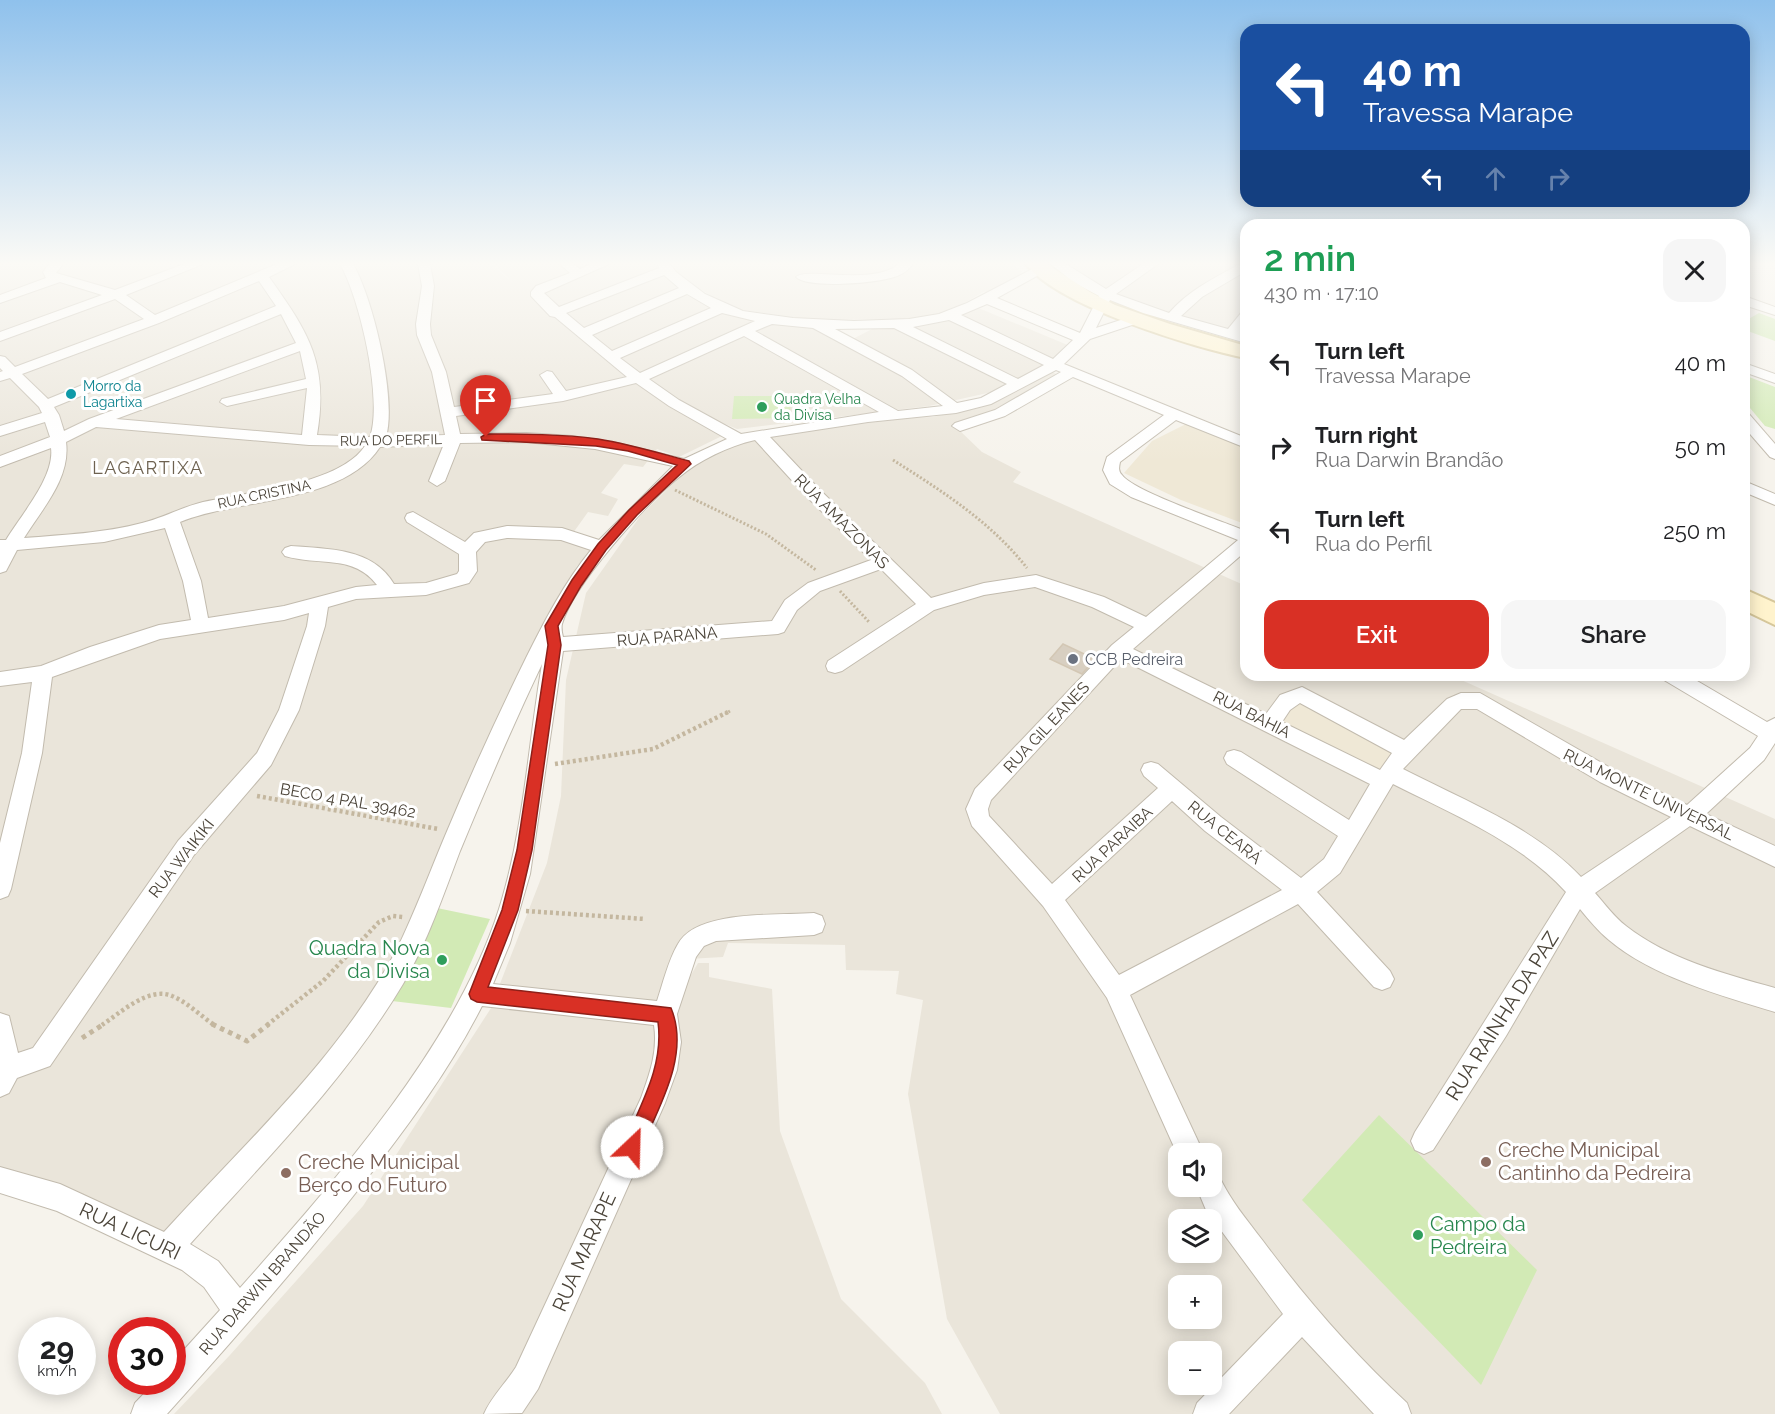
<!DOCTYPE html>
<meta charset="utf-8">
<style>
:root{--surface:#fff;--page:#f6f6f6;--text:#202124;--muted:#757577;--accent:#d93025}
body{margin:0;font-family:Raleway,sans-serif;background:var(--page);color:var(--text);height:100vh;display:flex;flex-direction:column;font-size:22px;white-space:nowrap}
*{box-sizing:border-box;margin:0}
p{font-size:20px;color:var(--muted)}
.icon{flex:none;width:33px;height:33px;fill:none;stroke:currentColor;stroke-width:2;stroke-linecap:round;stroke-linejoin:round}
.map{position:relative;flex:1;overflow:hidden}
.side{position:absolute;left:1240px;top:219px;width:510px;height:462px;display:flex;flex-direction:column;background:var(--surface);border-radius:18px;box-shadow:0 3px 15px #0003}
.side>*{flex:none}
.guide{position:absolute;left:1240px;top:24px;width:510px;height:183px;border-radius:18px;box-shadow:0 3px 15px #0003;background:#1a4fa0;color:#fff;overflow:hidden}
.fabs{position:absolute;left:1168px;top:1143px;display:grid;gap:12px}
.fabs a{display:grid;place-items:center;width:54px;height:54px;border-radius:12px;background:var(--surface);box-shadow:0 3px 15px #0003;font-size:30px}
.speed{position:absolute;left:18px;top:1317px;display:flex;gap:12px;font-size:30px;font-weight:700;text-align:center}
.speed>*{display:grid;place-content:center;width:78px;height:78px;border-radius:50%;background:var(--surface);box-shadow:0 3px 15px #0003;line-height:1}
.speed small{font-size:15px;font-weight:400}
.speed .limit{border:9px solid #d22;background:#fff;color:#111}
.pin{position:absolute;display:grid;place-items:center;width:51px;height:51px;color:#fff;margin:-62px -26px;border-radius:50% 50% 50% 0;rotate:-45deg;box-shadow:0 0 6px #0007}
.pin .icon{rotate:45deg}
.me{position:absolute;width:66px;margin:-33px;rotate:24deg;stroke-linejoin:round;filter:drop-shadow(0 0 4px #0008)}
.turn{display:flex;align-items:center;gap:21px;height:126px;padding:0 24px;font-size:27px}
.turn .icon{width:78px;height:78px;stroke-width:2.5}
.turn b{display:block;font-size:42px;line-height:51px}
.lanes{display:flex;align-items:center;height:57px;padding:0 24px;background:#0003;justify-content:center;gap:30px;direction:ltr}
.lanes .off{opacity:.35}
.round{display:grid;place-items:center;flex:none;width:63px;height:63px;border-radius:18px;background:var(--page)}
.overview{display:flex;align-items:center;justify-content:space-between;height:102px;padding:0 24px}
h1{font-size:36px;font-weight:600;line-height:45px;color:#1e9e55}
.cta{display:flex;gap:12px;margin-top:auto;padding:12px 24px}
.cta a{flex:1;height:69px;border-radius:18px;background:var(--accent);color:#fff;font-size:24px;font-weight:600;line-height:69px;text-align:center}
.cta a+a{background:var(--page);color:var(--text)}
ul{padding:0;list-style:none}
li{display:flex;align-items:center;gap:18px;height:84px;padding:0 24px}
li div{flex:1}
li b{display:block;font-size:22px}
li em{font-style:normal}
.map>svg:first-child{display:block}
.residential{fill:#eae5da;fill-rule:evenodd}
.education{fill:#efe8d6}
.green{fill:#d2eab5}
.building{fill:#d8cfc1;stroke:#d3c7b4;stroke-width:1.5}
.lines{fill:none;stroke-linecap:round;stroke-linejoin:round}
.street-casing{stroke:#c2bbae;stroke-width:2}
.secondary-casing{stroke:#d6c79b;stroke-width:4}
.path-far2{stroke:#c4b79f;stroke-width:3;stroke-dasharray:2 2;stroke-linecap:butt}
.path-far1{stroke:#c4b79f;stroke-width:4.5;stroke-dasharray:3 3;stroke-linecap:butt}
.path{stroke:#c4b79f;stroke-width:5;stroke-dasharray:4.5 4.5;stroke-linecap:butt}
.street{fill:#fff;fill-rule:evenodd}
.secondary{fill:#fff3cd;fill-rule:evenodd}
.route{fill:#d93025;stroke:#8d1f18;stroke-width:1.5}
.culture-dot{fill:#0f9aa8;stroke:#fff;stroke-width:2}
.leisure-dot{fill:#2e9e5b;stroke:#fff;stroke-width:2}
.worship-dot{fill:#6b7280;stroke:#fff;stroke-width:2}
.education-dot{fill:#8d6e63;stroke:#fff;stroke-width:2}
.labels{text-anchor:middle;stroke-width:6;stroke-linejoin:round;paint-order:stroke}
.far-culture-label{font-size:14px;fill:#0d838f;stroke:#fff;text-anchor:start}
.far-leisure-label{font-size:14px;fill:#27864d;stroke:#fff;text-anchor:start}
.far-street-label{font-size:14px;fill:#4b4439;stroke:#fff}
.street-label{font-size:16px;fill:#4b4439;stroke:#fff}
.worship-label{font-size:16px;fill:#5b616d;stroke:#fff;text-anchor:start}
.neighbourhood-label{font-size:18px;letter-spacing:1.5px;fill:#6e6250;stroke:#fff}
.near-leisure-label{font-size:20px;fill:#27864d;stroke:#fff;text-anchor:end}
.near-street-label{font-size:20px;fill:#4b4439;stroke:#fff}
.near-education-label{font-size:20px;fill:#785e54;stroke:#fff;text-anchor:start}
</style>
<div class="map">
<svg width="1775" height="1414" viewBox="0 0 1775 1414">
<rect width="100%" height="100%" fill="#f6f3ec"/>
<path class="residential" d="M0,264H491L514,284L494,264H661L662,270L682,293L718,311L805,325L845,343L876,327L933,323L965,314L976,307L1070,346L1029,375L992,392L929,406L737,429L690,409L724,435L679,457L657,449L643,467L624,464L601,493L618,499L608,516L588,512L573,533L601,541L577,566L535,644L402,948L371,1001L292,1102L174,1235L0,1167Z
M667,264H1012L1022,272L1014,281L998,290L983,292L949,312L923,319L826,320L795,318L731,308L667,269Z
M1048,264H1246V344L1138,307L1123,308L1083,293Z
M1052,372L1063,377L1036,394L957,428L982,452L1021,472L1013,482L1246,586V675H1450L1775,819V1414H1000L947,1319L908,1094L923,1000L896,994L899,971L846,970L845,945L728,943L723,957L688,959L663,1008L496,994L547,863L561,796L566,680L586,593L641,515L695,462L734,444L774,433L867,419L933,417L975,407ZM1179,1154H1212V1186H1179ZM1179,1220H1212V1252H1179ZM1179,1286H1212V1318H1179ZM1179,1352H1212V1384H1179Z
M698,963H709V977L772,989L780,1131L841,1299L925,1383L942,1414H174L230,1355L363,1206L493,1005L664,1021Z"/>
<path class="education" d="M1188,423L1246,447V520L1242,523L1181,500L1124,473L1152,441Z
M1298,698L1398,748L1382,777L1279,720Z"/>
<path class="green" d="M1759,313L1775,319V341L1745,330V321Z
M1744,375L1775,387V429L1765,426L1745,402Z
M734,396H791L790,418L732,419Z
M437,908L490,919L451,1008L392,1001Z
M1379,1115L1537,1270L1481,1385L1302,1200Z"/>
<path class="building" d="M1063,644L1095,659L1082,674L1050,659Z"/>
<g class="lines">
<defs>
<path id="street" d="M49,264H63L56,273L115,290L184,264H203L126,295L155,315L277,264H295L269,277C309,333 329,364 317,435L370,437C383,400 360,298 340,264H353C373,298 397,399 386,437H391L445,435L432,372L417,335L416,324L422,286L418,264H430L434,286L430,324L431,335L446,372L454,407L553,394L540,375L547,371L552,372L566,391L627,377L555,317L550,316L531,296V292L536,286L570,273L560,264H574L580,269L591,264H609L544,293L559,307L659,268L658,264H670L676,272L705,294L743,311L793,318L854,321L909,319L939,314L967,303L1040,265L1046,269L1044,272L997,298L1080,333L1099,296L1073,282L1051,264H1066L1106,289L1143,264H1158L1116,294L1169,313C1188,291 1214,278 1240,264H1246V271L1202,297L1181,316L1228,329L1241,313L1246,312V324L1240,333L1246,335V343L1143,313L1110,300L1096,328L1136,315L1143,319L1141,322L1090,339L1064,364L1246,438V448L1176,420L1120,462C1119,467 1118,471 1122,475C1133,491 1224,522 1246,531V551L1133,649L1266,714L1280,695L1302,687L1404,740L1447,699L1461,693H1480L1614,770L1687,805L1750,748L1758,736L1664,680L1662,675H1687L1767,722L1775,718V743L1764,760L1706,814L1775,846V867L1690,826L1595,893C1605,904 1614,917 1626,926C1668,959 1725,974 1775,988V1012C1722,996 1651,976 1609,940C1598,931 1589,920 1580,909L1506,1036L1433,1150L1424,1154L1415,1150L1411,1141L1415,1132L1566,892C1521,842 1452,814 1393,784L1340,873L1317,892L1390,971L1394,979L1390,987L1382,990L1374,987L1298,904L1130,995L1204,1154H1179V1158L1107,998L1043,906L972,826L966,809L975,789L1112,645L1134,627L1092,607L1035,587L984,595L934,610L842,671L835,673L828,671L826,666L828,661L916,604L881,569L820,591L797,610L784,632L778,634L563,651L530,874L510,943L493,984L657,1001C663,983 668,961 678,944C697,909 778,916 814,913L822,916L825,924L822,932L814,935L716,941L704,946L696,957L677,1014L681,1042L677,1070L665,1103L538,1389L522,1413L484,1414C491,1397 506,1383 516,1367L641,1098C650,1073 658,1051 654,1025L482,1006C450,1069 408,1126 365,1181C302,1262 235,1338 167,1414H131L135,1403L155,1382H172V1363L220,1310L204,1287L182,1270L57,1211L0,1193V1167L60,1184L164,1232C245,1143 340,1057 397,949C415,912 429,874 445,836C470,776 497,717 526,658C545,620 564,583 591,550L561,540L507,538L485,542L476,552L477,571L469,583L426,595L356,599L328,607L325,626L299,710L271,765L194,855L50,1066L17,1078L9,1093L0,1097V1013L9,1016L18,1053L33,1048L178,841L257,753L279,710L307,626L309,613L284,620L160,639L52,677L42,753L11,889L8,896L0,899V843L22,753L32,682L0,686V672L41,666L90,647L159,625L191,620L183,581L165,528L104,542L17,550L6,571L0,573V540H6C21,515 55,477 51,448L0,467V456L50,437L45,422L0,436V426L42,413L39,407L10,378L0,381V372L3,371L0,368V356L5,357L15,367L144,319L115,299L0,341V332L102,295L60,282L0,303V295L46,278L43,272ZM664,275L679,288L584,328L566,313ZM259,281L276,306L48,399L22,374L159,323ZM687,294L711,308L612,351L592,335ZM987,304L1073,340L1053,359L961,315ZM722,313L755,321L640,373L620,358ZM281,314L296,343L89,419L64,431L59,415L54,407ZM949,320L1044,365L1018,379L913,327ZM772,324L813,328L902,376L943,406L898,411L755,331ZM894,328L1007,384L981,398L957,403L912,370L835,329ZM744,336L879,412L741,434L679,400L649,379ZM300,351L306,379L222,399L220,402L227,406L307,388L302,435L116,419ZM1056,370L1061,372L995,410L955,423L952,426L960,431L1005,416L1073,377L1164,415L1107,457L1103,470L1110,484L1131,497L1238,540L1146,617L1104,597L1036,575L984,583L931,598L820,490L770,437L868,422L956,413L991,404ZM636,383L669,406L727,439L684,459L617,443L572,436L526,433L460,434L456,416L563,401ZM96,427L309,445L365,446C339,485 246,492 203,502C182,507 163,518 142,523C104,533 63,535 24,538C42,509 71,478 66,442ZM755,440L808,498L871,560L808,583L785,600L772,621L563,637C562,633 561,628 562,624C573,585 646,504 678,478C699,460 729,446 755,440ZM526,442L595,449L673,466L599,540L562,528L507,526L474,533L465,542L413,512L407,514L405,518L407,522L459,554V571L457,574L426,583L394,584C373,548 329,549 291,546L285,548L282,552L285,556C318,566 354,554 377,585L356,587L284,606L208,618L201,581L180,522C238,498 343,504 380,447L444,444L429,481L437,486L445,481L460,443ZM1121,659L1370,784L1349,820L1241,752L1234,750L1227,752L1224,758L1227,764L1338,836L1324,859L1301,878L1221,817L1158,764L1151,762L1144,764L1141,770L1144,776L1158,788L1052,884L989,816L988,809L991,800ZM542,664C528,745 524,830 499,909C456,1045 334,1182 240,1288L218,1261L190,1244C264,1161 345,1081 403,984C427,943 443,896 460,851C486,788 513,725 542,664ZM1300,703L1392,753L1380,770L1282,722L1290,710ZM1461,709H1477L1600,782L1671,817L1581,877C1534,827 1463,800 1403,769ZM1172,801L1205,831L1282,890L1119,975L1065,900Z
M899,264H913C907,271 902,275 894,277C876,283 809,289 796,277C807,267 874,286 899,264Z
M1744,296L1775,307V315L1744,305Z
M1744,363L1775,374V383L1744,372Z
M1744,413L1749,414L1775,444V459L1770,457L1744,427Z
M1744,481L1775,494V505L1744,492Z
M1212,1174L1219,1176C1230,1200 1247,1220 1263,1241C1306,1299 1354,1354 1407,1403L1411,1414H1374L1302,1337L1229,1414H1193L1197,1403L1283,1314L1206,1210L1196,1186H1212Z"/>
<path id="secondary" d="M1026,264H1047L1090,292L1115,305L1170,324L1246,346V358C1195,348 1057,306 1026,264Z
M1744,589L1775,603V625L1744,610Z"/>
</defs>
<use href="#street" class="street-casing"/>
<use href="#secondary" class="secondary-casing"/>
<path class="path-far2" d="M893,460C942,491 991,522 1027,568
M675,490L766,534L816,570
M840,591L870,623
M725,714L730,711"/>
<path class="path-far1" d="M555,764L653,749L728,712
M257,796L438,829
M526,911L645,919
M102,1025C120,1013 149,986 172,996C187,1002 201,1016 214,1025
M267,1025L323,981L379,922L393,916L403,917"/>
<path class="path" d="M212,1024L247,1041L269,1024
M82,1038L104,1024"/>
<use href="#street" class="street"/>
<use href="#secondary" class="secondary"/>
</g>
<linearGradient id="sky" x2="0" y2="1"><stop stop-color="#8fc1ec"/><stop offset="0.57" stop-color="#fbfaf6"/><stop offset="1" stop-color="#fbfaf6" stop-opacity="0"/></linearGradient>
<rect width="1775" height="462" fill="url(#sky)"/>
<path class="route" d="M486,434C523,434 561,434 598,439C629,444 659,453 689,461L691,464L637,515L606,550L581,586L558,626L561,645L532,850L518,910L488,987L671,1008C691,1056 657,1110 639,1153L632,1156L626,1153L623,1147C640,1105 664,1067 658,1022L477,1002L471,999L469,994L502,910L517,850L548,645L545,626L572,580L598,544L629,510L677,465L628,451L596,446L482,440L481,437Z"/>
<circle class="culture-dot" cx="71" cy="394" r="6"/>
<g class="leisure-dot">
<circle cx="762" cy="407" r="6"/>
<circle cx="442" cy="960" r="6"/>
<circle cx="1418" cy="1235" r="6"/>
</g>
<circle class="worship-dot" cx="1073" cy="659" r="6"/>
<g class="education-dot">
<circle cx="1486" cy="1162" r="6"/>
<circle cx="286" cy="1173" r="6"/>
</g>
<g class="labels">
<g class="far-culture-label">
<text x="83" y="391">Morro da<tspan x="83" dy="16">Lagartixa</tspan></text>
</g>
<g class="far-leisure-label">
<text x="774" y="404">Quadra Velha<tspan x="774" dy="16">da Divisa</tspan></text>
</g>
<g class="far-street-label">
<text transform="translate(391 440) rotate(-1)" y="5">RUA DO PERFIL</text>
<text transform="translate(264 494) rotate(-12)" y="5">RUA CRISTINA</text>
</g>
<g class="street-label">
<text transform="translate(842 521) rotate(45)" y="6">RUA AMAZONAS</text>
<text transform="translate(667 636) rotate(-5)" y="6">RUA PARANA</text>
<text transform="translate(1252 714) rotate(27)" y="6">RUA BAHIA</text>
<text transform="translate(1046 727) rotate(-47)" y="6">RUA GIL EANES</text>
<text transform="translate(1649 794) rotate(26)" y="6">RUA MONTE UNIVERSAL</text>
<text transform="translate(348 800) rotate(10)" y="6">BECO 4 PAL 39462</text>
<text transform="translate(1225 832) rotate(39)" y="6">RUA CEARÁ</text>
<text transform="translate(1112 844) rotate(-43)" y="6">RUA PARAIBA</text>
<text transform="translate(181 858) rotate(-52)" y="6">RUA WAIKIKI</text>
<text transform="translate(262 1283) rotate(-49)" y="6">RUA DARWIN BRANDÃO</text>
</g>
<g class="worship-label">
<text x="1085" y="665">CCB Pedreira</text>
</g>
<g class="neighbourhood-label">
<text x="148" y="474">LAGARTIXA</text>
</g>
<g class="near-leisure-label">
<text x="430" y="955">Quadra Nova<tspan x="430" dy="23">da Divisa</tspan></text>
<text x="1430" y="1231" text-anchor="start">Campo da<tspan x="1430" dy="23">Pedreira</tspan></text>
</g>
<g class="near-street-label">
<text transform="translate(1502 1016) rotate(-58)" y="7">RUA RAINHA DA PAZ</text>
<text transform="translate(130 1231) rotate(25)" y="7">RUA LICURI</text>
<text transform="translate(584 1252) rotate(-66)" y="7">RUA MARAPE</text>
</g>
<g class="near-education-label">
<text x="1498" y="1157">Creche Municipal<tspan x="1498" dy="23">Cantinho da Pedreira</tspan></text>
<text x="298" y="1169">Creche Municipal<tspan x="298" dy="23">Berço do Futuro</tspan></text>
</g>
</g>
</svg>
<div class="fabs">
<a><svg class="icon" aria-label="sound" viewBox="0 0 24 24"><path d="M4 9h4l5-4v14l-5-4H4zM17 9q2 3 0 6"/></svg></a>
<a><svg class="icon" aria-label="layers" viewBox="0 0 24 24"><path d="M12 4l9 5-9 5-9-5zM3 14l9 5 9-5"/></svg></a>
<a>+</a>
<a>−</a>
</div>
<div class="speed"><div>29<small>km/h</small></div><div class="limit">30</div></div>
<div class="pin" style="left:486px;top:437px;background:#d93025"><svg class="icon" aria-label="arrive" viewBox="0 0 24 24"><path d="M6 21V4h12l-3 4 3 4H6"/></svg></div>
<svg class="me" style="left:632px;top:1147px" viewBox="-20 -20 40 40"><circle r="19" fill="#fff"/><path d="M0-13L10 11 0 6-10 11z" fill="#d93025"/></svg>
<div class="guide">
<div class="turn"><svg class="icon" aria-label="left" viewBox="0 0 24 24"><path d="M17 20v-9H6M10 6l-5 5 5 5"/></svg><div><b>40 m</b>Travessa Marape</div></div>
<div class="lanes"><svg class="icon" aria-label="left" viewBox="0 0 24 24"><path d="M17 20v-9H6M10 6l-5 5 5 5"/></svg><svg class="icon off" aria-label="ahead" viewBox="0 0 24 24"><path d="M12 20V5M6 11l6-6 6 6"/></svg><svg class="icon off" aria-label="right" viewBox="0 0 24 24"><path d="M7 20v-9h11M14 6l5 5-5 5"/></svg></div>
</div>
<section class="side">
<div class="overview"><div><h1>2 min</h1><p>430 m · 17:10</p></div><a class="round"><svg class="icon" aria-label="close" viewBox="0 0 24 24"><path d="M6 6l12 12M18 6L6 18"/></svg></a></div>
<ul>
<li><svg class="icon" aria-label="left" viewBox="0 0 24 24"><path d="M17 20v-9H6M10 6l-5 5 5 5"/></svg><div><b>Turn left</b><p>Travessa Marape</p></div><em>40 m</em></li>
<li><svg class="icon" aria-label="right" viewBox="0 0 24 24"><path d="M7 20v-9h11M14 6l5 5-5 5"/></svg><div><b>Turn right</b><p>Rua Darwin Brandão</p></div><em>50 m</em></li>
<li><svg class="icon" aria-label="left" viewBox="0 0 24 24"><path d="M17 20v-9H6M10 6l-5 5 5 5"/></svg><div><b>Turn left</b><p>Rua do Perfil</p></div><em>250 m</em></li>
</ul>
<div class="cta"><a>Exit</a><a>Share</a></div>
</section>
</div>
